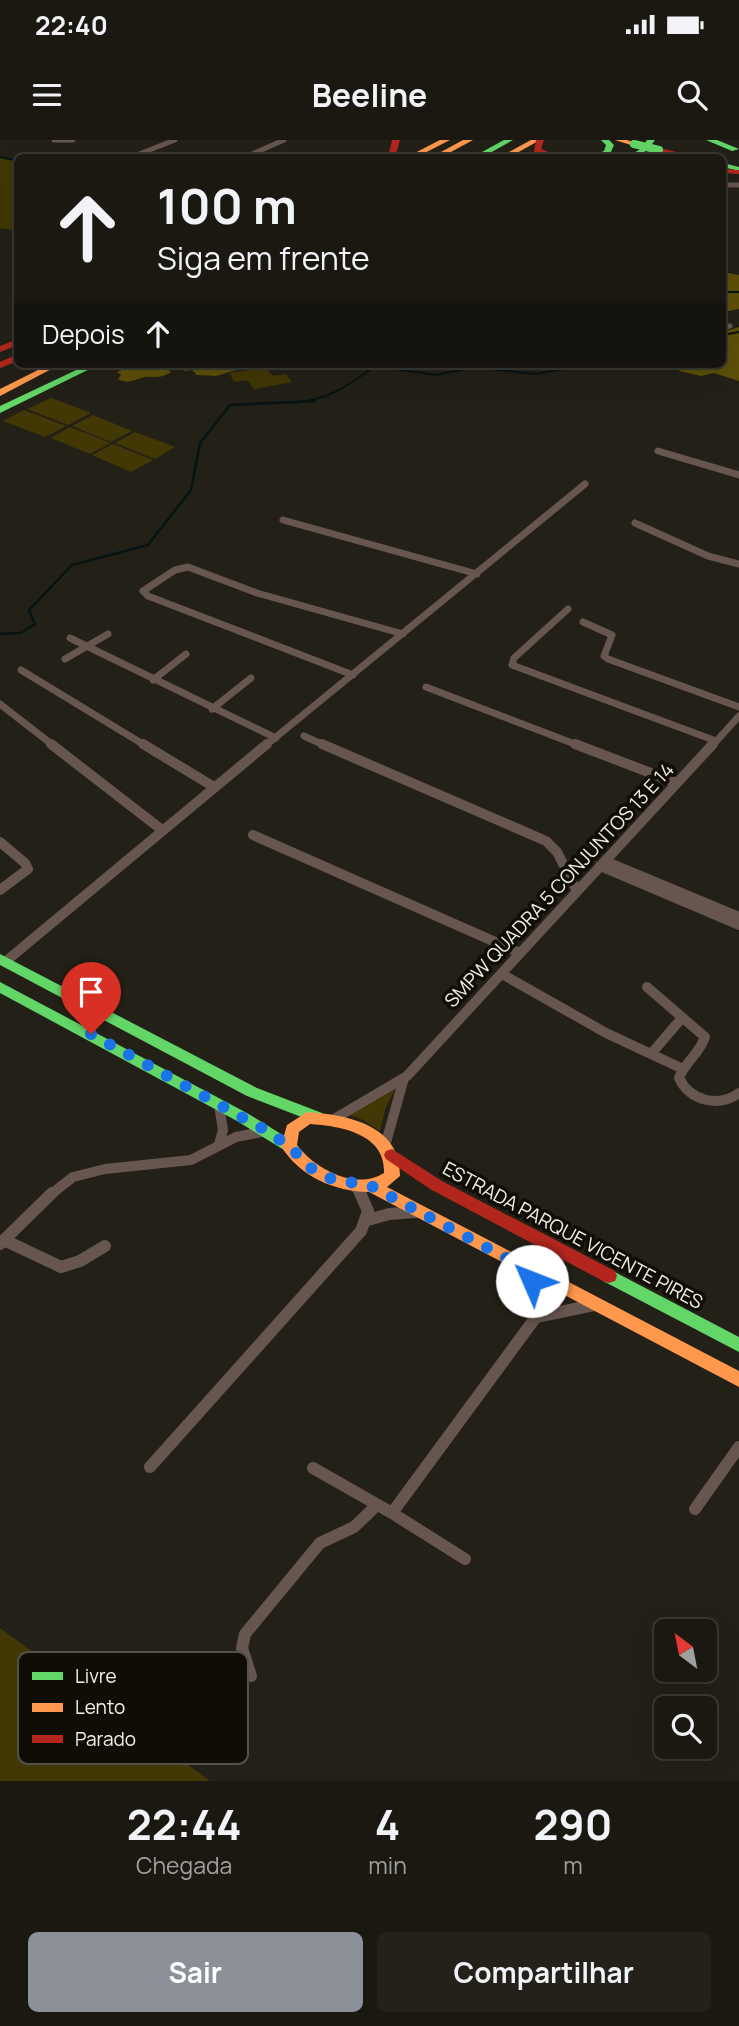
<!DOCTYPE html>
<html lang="pt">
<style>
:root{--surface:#1a1811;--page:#23211a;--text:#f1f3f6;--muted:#9fa09f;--line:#383731;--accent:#8c9099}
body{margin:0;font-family:Manrope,sans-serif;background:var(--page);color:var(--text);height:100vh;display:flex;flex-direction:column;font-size:26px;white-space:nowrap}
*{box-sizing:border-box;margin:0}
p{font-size:23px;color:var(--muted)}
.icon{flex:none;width:38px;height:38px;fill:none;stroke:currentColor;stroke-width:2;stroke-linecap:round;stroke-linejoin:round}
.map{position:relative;height:1641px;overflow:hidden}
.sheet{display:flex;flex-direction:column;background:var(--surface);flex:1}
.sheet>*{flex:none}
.banner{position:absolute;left:14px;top:14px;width:712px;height:214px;border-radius:10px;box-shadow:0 7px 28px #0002,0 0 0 2px var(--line);background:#1a1811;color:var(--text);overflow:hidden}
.needle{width:46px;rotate:328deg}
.tools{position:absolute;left:654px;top:1479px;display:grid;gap:14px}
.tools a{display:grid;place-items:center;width:63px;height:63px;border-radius:10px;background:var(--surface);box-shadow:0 7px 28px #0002,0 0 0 2px var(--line);font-size:35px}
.pin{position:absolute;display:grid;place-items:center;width:60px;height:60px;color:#fff;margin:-72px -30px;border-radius:50% 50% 50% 0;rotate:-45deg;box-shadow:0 0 7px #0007}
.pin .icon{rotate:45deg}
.me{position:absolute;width:77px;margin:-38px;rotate:314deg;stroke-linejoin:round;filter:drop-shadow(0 0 5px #0008)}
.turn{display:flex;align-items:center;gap:24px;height:147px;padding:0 28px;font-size:32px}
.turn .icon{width:91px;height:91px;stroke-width:2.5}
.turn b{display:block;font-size:49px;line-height:60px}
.then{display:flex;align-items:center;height:66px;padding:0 28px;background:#0003;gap:14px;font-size:26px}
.eta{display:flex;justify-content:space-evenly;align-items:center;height:119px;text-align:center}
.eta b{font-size:42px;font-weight:700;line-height:49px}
.primary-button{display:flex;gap:14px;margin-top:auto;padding:14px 28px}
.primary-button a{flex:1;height:80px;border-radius:10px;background:var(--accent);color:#fff;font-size:28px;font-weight:700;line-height:80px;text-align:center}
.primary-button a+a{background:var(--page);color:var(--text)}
.status{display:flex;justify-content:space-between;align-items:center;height:49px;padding:0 35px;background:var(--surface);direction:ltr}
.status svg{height:19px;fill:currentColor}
header{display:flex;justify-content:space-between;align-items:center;height:91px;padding:0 28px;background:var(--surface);font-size:32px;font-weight:700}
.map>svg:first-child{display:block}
.green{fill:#413806}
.forest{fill:#5d5008}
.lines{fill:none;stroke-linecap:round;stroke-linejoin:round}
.stream-far1{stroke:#071414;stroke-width:2}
.stream{stroke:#071414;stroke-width:2.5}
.street-far3{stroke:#66564f;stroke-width:5}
.street-far2{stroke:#66564f;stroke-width:7}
.street-far1{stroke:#66564f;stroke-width:10}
.street{stroke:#66564f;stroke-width:12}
.fast{fill:#63d668;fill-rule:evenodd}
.slow{fill:#ff974d;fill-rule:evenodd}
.jam{fill:#b3261e;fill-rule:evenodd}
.fast-bridge{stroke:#63d668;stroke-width:8}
.route{stroke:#1a73e8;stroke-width:12;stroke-dasharray:0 21.6}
.labels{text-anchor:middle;stroke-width:7;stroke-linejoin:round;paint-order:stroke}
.street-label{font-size:19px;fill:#f2f0e5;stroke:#0f0d06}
.key{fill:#0f0d06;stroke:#535149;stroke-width:2}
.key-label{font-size:19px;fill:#f2f0e5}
</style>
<div class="status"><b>22:40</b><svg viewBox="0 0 49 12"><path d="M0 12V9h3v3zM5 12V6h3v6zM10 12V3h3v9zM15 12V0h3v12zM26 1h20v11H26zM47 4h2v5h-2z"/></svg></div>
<header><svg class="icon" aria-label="menu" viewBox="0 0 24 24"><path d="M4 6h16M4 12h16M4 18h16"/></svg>Beeline<svg class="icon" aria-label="search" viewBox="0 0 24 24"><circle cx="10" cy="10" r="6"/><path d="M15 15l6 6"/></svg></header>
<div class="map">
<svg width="739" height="1641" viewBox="0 0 739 1641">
<rect width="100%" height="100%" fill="#232017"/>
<path class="green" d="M0,17L17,21V91L0,88Z
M266,228L273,236L286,234L292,242L254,249L247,240L234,242L229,233Z
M51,258L91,273L68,285L27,269Z
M24,270L66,286L45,297L3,281Z
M93,275L132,291L111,302L72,286Z
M70,287L111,303L90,314L51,298Z
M135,292L175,307L155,319L115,303Z
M113,304L153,320L131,332L92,315Z
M398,943L385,970L380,991L363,980L345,973Z
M0,1488L210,1641H0Z"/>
<path class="forest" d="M723,132L739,135V169L723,172Z
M739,187V241L714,233L701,236L679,231L683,224H723V192Z
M134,224H257L216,236L197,235L192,230L185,231L174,226L168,229L171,232C157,241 153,234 141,238C131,241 128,244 118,239L121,235L117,232Z"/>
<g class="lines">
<path class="stream-far1" d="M0,17L18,21
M723,152H739
M723,195L739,192
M652,224L675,229L690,224
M289,263C327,261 345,248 375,226L436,235L474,227L535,234L596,224"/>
<path class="stream" d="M0,494L20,493L35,484L29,470L72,425L148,405L191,350L200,303L230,265L315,261"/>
<path class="street-far3" d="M54,0H73
M129,18L175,0
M243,18L284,0
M723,45H739
M723,188L730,186
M419,225L437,224"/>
<path class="street-far2" d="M658,311L739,335
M283,380L477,434
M635,383L708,416L739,424
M568,469L514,518L512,525L716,601
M583,482L612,495L604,516L608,519L739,567
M70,498L276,598
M65,519L108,494
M21,530L146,606
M353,535L148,456L143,451L175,430L188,427L257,453L403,494
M153,540L186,514
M426,547L580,606
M0,564L54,606
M212,569L251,538
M304,596L326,606
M265,606L585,344
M712,606L739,576"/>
<path class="street-far1" d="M51,604L162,690
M143,604L214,647
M322,604L546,701L557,712L577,751
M575,604L677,643
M253,695L520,813
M0,702L25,723L28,729L0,750
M605,721L739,777
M600,726L739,785
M5,822L267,604
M502,834L606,893L681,928
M647,847L705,897C700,913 685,922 679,938C690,961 719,968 739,953
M651,914L681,879
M219,965L223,990L219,1004
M334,979L407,936L713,604
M385,1006L404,938
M352,1044L362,1055
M50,1055L73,1037L105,1029L191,1020L236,997L267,991"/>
<path class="street" d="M368,1080L389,1074L415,1072
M4,1100L61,1127L80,1121L105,1106
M0,1104L52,1053
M525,1128L532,1141L536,1177
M150,1327L361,1091L368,1071L360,1053
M313,1328L392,1373
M695,1369L739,1307
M465,1419L392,1373L536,1177L594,1165
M251,1536L242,1508L245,1494L320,1403L354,1387L377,1365"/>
<path class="fast" d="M504,0H513L481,18H471Z
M601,0H609L614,5L610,14L596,18H584L604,11L606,5Z
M647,0H655C647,11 640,18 626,18L642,8Z
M706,0H717L739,9L732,11Z
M723,23L739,27V31L723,27Z
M89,224H100L0,273V266Z
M0,814L257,948L322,973L325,977L322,981L317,983L247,956L0,825Z
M0,842L247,973L294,1002L297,1006L294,1010H284L237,981L0,853Z
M609,1129L739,1197V1212L603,1141L601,1136L603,1131Z"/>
<path class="slow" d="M440,0H450L415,18H405Z
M463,0H473L440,18H430Z
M531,0H540L508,18H498Z
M615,0H627L638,4L634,6Z
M50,224H61L0,256V249Z
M307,972C348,975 401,985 400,1036L387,1047L739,1231V1247L369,1052C335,1052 299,1036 281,1006L287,985ZM310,984C341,986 386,994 384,1033C356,1051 315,1029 297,1005L299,992Z"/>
<path class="jam" d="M392,0H400L395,18H388Z
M536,0H544L541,9L563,18H552L534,12Z
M659,8L694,16V18H680L656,12Z
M723,29L739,30V34L723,33Z
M18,199V205L0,212V206Z
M18,214V221L0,228V222Z
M392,1009L442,1041L615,1131L617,1136L615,1141L609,1143L603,1141L430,1049L386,1019L384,1015L386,1011Z"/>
<path class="fast-bridge" d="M634,4L659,10"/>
</g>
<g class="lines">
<path class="route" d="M91,894L267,991L289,1006L313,1030L332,1039L371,1046L525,1128L532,1141"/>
</g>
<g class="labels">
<g class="street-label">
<text transform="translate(559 745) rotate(-47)" y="7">SMPW QUADRA 5 CONJUNTOS 13 E 14</text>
<text transform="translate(573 1095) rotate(28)" y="7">ESTRADA PARQUE VICENTE PIRES</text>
</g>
</g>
<rect x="18" y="1512" width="230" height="112" rx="10" class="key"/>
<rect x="32" y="1532" width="31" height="8" fill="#63d668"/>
<rect x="32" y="1563" width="31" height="9" fill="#ff974d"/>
<rect x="32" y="1595" width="31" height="8" fill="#b3261e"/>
<g class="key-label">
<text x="75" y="1543">Livre</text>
<text x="75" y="1574">Lento</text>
<text x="75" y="1606">Parado</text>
</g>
</svg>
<div class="tools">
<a><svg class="needle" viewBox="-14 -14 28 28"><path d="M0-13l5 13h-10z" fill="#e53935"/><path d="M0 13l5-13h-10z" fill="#9fa09f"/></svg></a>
<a><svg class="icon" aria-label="search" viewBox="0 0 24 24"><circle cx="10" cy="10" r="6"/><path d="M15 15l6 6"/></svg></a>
</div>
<div class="pin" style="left:91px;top:894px;background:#d93025"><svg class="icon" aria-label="arrive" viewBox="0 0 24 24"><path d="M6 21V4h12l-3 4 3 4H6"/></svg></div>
<svg class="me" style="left:532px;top:1141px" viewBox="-20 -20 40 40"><circle r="19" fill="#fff"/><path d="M0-13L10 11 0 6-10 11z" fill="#1a73e8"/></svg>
<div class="banner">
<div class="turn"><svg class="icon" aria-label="ahead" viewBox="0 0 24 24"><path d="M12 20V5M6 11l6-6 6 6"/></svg><div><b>100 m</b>Siga em frente</div></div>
<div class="then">Depois<svg class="icon" aria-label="ahead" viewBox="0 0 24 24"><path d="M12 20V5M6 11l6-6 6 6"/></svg></div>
</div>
</div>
<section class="sheet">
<div class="eta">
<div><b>22:44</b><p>Chegada</p></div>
<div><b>4</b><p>min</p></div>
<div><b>290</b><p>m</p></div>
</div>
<div class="primary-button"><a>Sair</a><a>Compartilhar</a></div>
</section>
